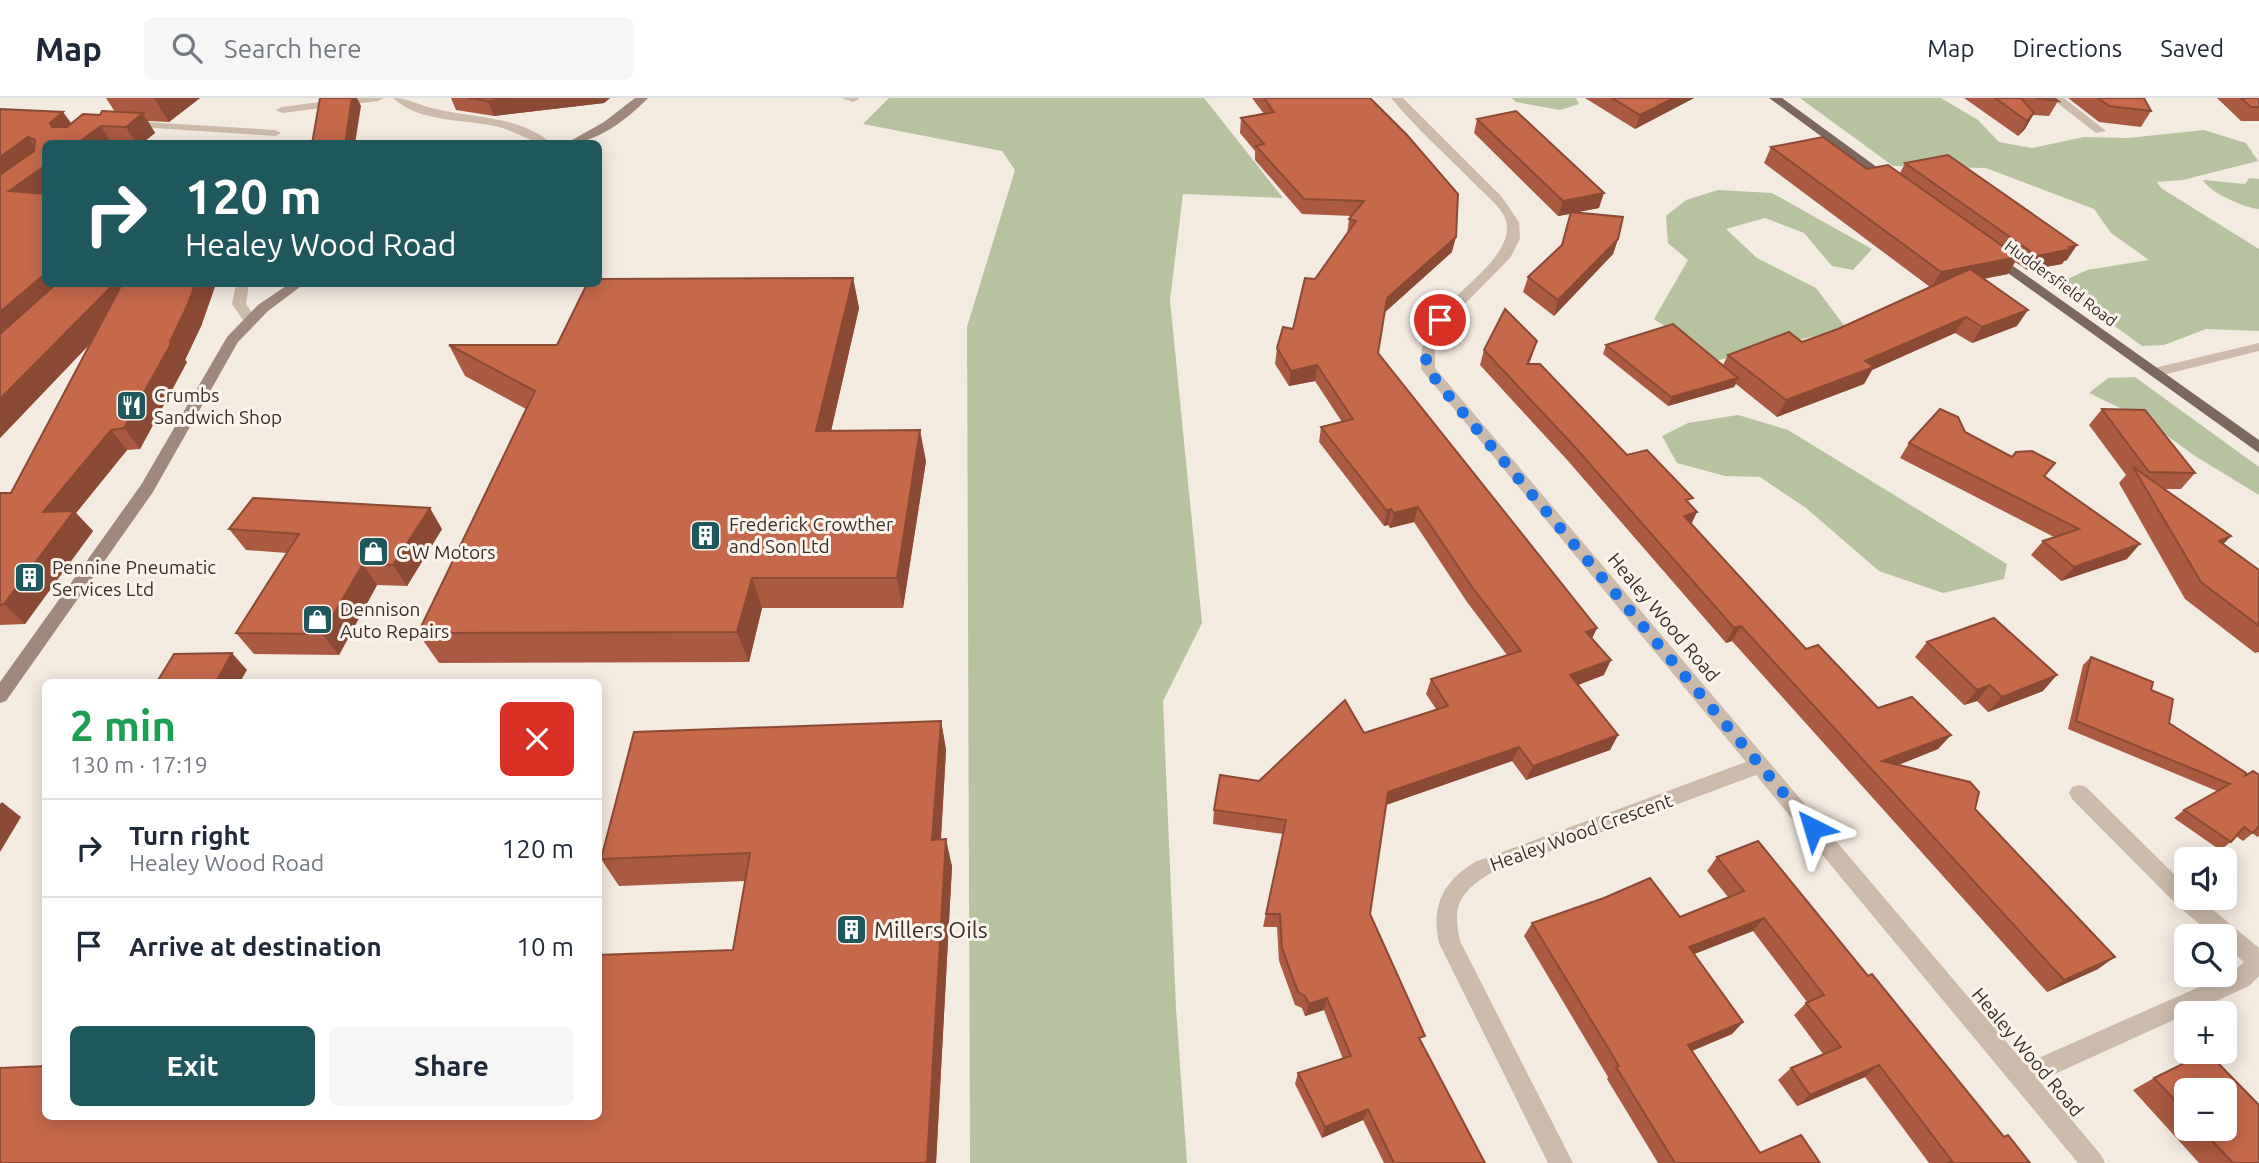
<!DOCTYPE html>
<meta charset="utf-8">
<style>
:root{--surface:#fff;--page:#f6f6f7;--text:#1f2937;--muted:#747a83;--line:#e0e1e3;--accent:#1f585c}
body{margin:0;font-family:Ubuntu,sans-serif;background:var(--page);color:var(--text);height:100vh;display:flex;flex-direction:column;font-size:26px;white-space:nowrap}
*{box-sizing:border-box;margin:0}
p{font-size:23px;color:var(--muted)}
.icon{flex:none;width:38px;height:38px;fill:none;stroke:currentColor;stroke-width:2;stroke-linecap:round;stroke-linejoin:round}
.map{position:relative;flex:1;overflow:hidden}
.drawer{position:absolute;left:42px;top:581px;width:560px;height:441px;display:flex;flex-direction:column;background:var(--surface);border-radius:10px;box-shadow:0 4px 18px #0003}
.drawer>*{flex:none}
.top-card{position:absolute;left:42px;top:42px;width:560px;height:147px;border-radius:10px;box-shadow:0 4px 18px #0003;background:#1f585c;color:#fff;overflow:hidden}
.fabs{position:absolute;left:2174px;top:749px;display:grid;gap:14px}
.fabs a{display:grid;place-items:center;width:63px;height:63px;border-radius:10px;background:var(--surface);box-shadow:0 4px 18px #0003;font-size:35px}
.pin{position:absolute;display:grid;place-items:center;width:60px;height:60px;color:#fff;margin:-30px;border:4px solid #fff;border-radius:50%;box-shadow:0 2px 7px #0007}
.me{position:absolute;width:77px;margin:-38px;rotate:320deg;stroke-linejoin:round;filter:drop-shadow(0 0 5px #0008)}
.turn{display:flex;align-items:center;gap:24px;height:147px;padding:0 28px;font-size:32px}
.turn .icon{width:91px;height:91px;stroke-width:2.5}
.turn b{display:block;font-size:49px;line-height:60px}
.round{display:grid;place-items:center;flex:none;width:74px;height:74px;border-radius:10px;background:var(--page)}
.headline{display:flex;align-items:center;justify-content:space-between;height:119px;padding:0 28px}
h1{font-size:42px;font-weight:700;line-height:52px;color:#1e9e55}
.primary-button{display:flex;gap:14px;margin-top:auto;padding:14px 28px}
.primary-button a{flex:1;height:80px;border-radius:10px;background:var(--accent);color:#fff;font-size:28px;font-weight:700;line-height:80px;text-align:center}
.primary-button a+a{background:var(--page);color:var(--text)}
ul{padding:0;list-style:none}
li{display:flex;align-items:center;gap:21px;height:98px;padding:0 28px;border-top:2px solid var(--line)}
li div{flex:1}
li b{display:block;font-size:26px}
li em{font-style:normal}
header{display:flex;align-items:center;gap:42px;box-sizing:border-box;height:98px;padding:0 35px;background:var(--surface);border-bottom:2px solid var(--line)}
header strong{font-size:33px}
nav{display:flex;gap:38px;margin-inline-start:auto;font-size:24px}
.search{width:490px;height:63px;background:var(--page);display:flex;align-items:center;gap:18px;box-sizing:border-box;padding:0 24px;border-radius:10px;color:var(--muted);font-size:26px}
.map>svg:first-child{display:block}
.green{fill:#b7c39f}
.lines{fill:none;stroke-linecap:round;stroke-linejoin:round}
.street{fill:#ccbaab;fill-rule:evenodd}
.secondary{fill:#a0897c;fill-rule:evenodd}
.primary{fill:#7c675c;fill-rule:evenodd}
.wall{fill:#aa5a40;fill-rule:evenodd}
.shaded-wall{fill:#8b4a34}
.building{fill:#c6694b;stroke:#8b4a34;stroke-width:2}
.route{stroke:#1a73e8;stroke-width:12;stroke-dasharray:0 21.6}
.labels{text-anchor:middle;stroke-width:6;stroke-linejoin:round;paint-order:stroke}
.far-street-label{font-size:16px;fill:#3a2f2a;stroke:#fbf4ed}
.poi-label{font-size:19px;fill:#3a2f2a;stroke:#fbf4ed;text-anchor:start}
.street-label{font-size:19px;fill:#3a2f2a;stroke:#fbf4ed}
.near-poi-label{font-size:23px;fill:#3a2f2a;stroke:#fbf4ed;text-anchor:start}
</style>
<header>
<strong>Map</strong>
<div class="search"><svg class="icon" aria-label="search" viewBox="0 0 24 24"><circle cx="10" cy="10" r="6"/><path d="M15 15l6 6"/></svg>Search here</div>
<nav><a>Map</a><a>Directions</a><a>Saved</a></nav>
</header>
<div class="map">
<svg width="2259" height="1065" viewBox="0 0 2259 1065">
<rect width="100%" height="100%" fill="#f3eae0"/>
<path class="green" d="M889,0H1204L1283,100L1183,96L1170,202L1202,525L1163,603L1176,910L1187,1065H970L967,229L1015,72L1002,53L863,26Z
M1512,0H1576L1579,6L1560,12L1516,4Z
M1800,0H1941L1978,22L1999,44L2032,50L2084,39L2128,40L2204,32L2246,45L2258,63L2183,82L2157,84L2161,90L2259,151V233L2206,231L2164,247L2142,248L2057,186L2087,172L2149,162L2111,135L2094,111L1986,70L1893,68Z
M2249,80L2259,81V111C2245,110 2210,95 2203,82L2245,86Z
M1718,92L1772,95L1872,151L1853,172L1832,168L1804,135L1765,120L1726,131L1757,160L1816,190L1846,230L1715,263L1654,221L1688,162L1668,145L1666,118L1686,102Z
M2135,279L2259,369V397L2195,358L2147,323L2089,295L2108,280Z
M1738,317L1788,332L2007,466L2004,481L1943,495L1879,473L1806,410L1760,379L1725,378L1677,365L1662,338L1688,325Z"/>
<g class="lines">
<path class="street" d="M351,0H384L378,3L282,15L276,12L282,9Z
M393,0C409,0 420,8 436,11C473,20 521,18 552,46C532,46 518,34 499,29C467,21 419,25 393,0Z
M842,0H858L859,1L853,4Z
M1391,0H1403L1501,98L1519,124L1520,141L1510,160L1444,227L1435,247V270L2025,966L2233,874L2244,864L2224,847V838H2214L2179,809L2072,701L2069,695L2072,689L2079,687L2086,689L2186,788V800H2199L2259,850V878L2249,888L2039,983L2101,1057L2105,1065H2078L1756,677L1489,776C1459,795 1452,808 1460,843L1573,1065H1548L1439,845C1431,808 1443,783 1475,764L1746,664L1421,271C1421,254 1422,240 1431,225C1449,196 1525,154 1503,116C1495,103 1481,93 1470,81C1444,55 1415,29 1391,0Z
M2051,0H2064L2106,33L2096,35Z
M128,23L275,32L281,35L275,38L124,28L122,26Z
M236,186H249L246,206L257,222L255,225H245L232,206Z
M2259,245V253L2155,279L2148,274L2150,271Z"/>
<path class="secondary" d="M635,0H648C628,21 595,46 565,46L604,24Z
M289,186H304L268,213L238,244L153,394L6,603L0,605V584L141,387L227,239L258,207Z"/>
<path class="primary" d="M1769,0H1782L1896,83L1886,86Z
M1992,153L2259,342V355L1987,160L1985,157Z"/>
</g>
<path class="wall" d="M106,0H200L169,24L148,23L155,35L141,46H46V186L202,226L185,262L187,264L140,351L127,352L76,415L93,433L25,526L0,527V395H11L90,246L0,340V11L63,14L71,26L100,17L115,14Z
M451,0H610L604,5L494,18L456,12Z
M1252,0H1370L1452,154L1384,215L1378,255L1592,541L1604,577L1578,587L1618,637L1610,652L1526,682L1512,663L1386,707L1370,816L1422,945L1485,1065H1384L1363,1022L1322,1040L1295,986L1298,975L1343,961L1324,912L1305,918L1302,910L1295,907L1279,863L1277,829H1263L1283,736L1213,726L1214,712L1259,683L1364,635L1436,611L1426,596L1431,581L1507,557L1467,504L1414,424L1390,430L1388,427L1384,428L1319,344L1321,329L1342,324L1315,283L1289,288L1275,266L1277,250L1293,231L1315,181L1347,137L1349,121L1352,118L1302,116L1255,62V53L1240,35L1241,20L1264,16Z
M1585,0H1694L1635,31Z
M1964,0H2054L2058,3L2049,18L2033,17L2025,31L2018,38Z
M2068,0H2144L2151,13L2141,29L2099,24Z
M2217,0H2259V23H2241Z
M1477,21L1599,110L1577,114L1618,141L1613,156L1554,218L1523,194L1528,179L1561,148L1570,116L1558,118L1474,35Z
M1771,49L1867,71L1900,75L1905,65L2067,162L2064,163L2062,166L2027,172L2015,164L2008,176L1984,181L2017,228L1972,245L1955,235L1872,272L1864,286L1777,319L1736,286L1734,289L1668,308L1603,256L1606,247L1723,267L1728,257L1802,244L1838,231L1930,189L1764,65Z
M853,180L859,210L831,333L926,363L903,510H762L749,564L439,565L418,535L526,311L465,278L449,247H557Z
M1537,243L1529,266L1627,357L1690,406L1691,426L1806,551L1878,610L1951,637L1938,651L1898,667L1975,711L2098,871L2047,894L1732,543L1726,545L1569,364L1480,267L1484,252Z
M2102,311L2195,375L2181,391H2164L2231,438L2223,446L2259,472V554L2255,555L2185,501L2119,385L2126,377L2089,327Z
M1965,334L2045,379L2127,461L2061,483L2031,457L2043,443L2054,439L1900,360L1909,345Z
M229,431H442L407,488L377,487L339,557L254,556L236,535L287,455L246,452Z
M1927,544L2043,593L1988,614L1977,603L1964,607L1915,559Z
M2091,559L2151,592L2169,625L2245,678L2259,677V738L2257,739L2253,735L2243,743L2236,738L2231,744L2220,752L2174,720L2184,712L2217,693L2068,631L2083,567Z
M941,623L946,652L941,742L952,768L936,1065H0L46,1018L733,852L745,783L619,788L601,761Z
M1717,759L1868,878L2004,1039L2030,1065H1929L1865,979L1797,1008L1778,982L1791,970L1823,956L1794,917L1807,904L1753,833L1694,856L1743,924L1732,936L1692,953L1760,1055L1820,1065H1658L1607,981L1608,979L1524,838L1532,825L1680,819L1728,799L1707,773Z
M2207,954L2259,1007V1065H2199L2133,992L2154,980ZM2186,992H2224V1031H2186Z"/>
<path class="shaded-wall" d="M154,0H200L169,24Z
M352,0H357L361,8L355,46H345Z
M513,0H610L604,5L494,18L488,3Z
M1674,0H1694L1635,31L1640,17Z
M63,14L77,33L52,29L50,25Z
M143,15L155,35L141,46H137L126,29Z
M2034,15L2025,31L2018,38L2027,23Z
M101,28L112,46H76Z
M28,39L42,58L0,89V59Z
M46,67V97L9,93Z
M1604,95L1599,110L1558,118L1563,103Z
M1456,139L1452,154L1384,215L1387,200Z
M1618,141L1613,156L1554,218L1558,202Z
M2077,147L2067,162L2064,163L2062,166L2027,172L2037,158Z
M2018,159L2008,176L1931,190L1941,174Z
M46,175V186H72L0,249V214Z
M853,180L859,210L824,364L816,333Z
M114,186H143L145,188L0,340V301Z
M195,186H216L202,226L185,262L187,264L140,351L124,330L170,244Z
M2028,212L2017,228L1972,245L1982,229Z
M1966,219L1955,235L1872,272L1864,286L1777,319L1786,302L1865,263Z
M1537,243L1532,258L1522,281L1527,266Z
M1317,267L1315,283L1289,288L1291,273Z
M1738,280L1734,289L1668,308L1671,299Z
M111,332L127,352L76,415L93,433L25,526L4,506L43,414Z
M920,332L926,363L903,510L897,480Z
M1418,409L1414,424L1390,430L1394,415Z
M430,410L442,431L407,488L393,467Z
M1391,411L1388,427L1384,428L1387,413Z
M1697,414L1690,429L1684,418Z
M2231,438L2215,455L2219,443Z
M2140,446L2127,461L2061,483L2074,469Z
M363,466L377,487L339,557L322,536Z
M752,480L762,510L749,564L737,534Z
M1741,528L1732,543L1726,545L1734,530Z
M1597,530L1590,545L1586,534Z
M232,555L247,572L240,584H216Z
M1611,562L1604,577L1564,592L1570,577Z
M2057,577L2043,593L1988,614L2002,599Z
M1990,587L1977,603L1964,607L1977,592Z
M941,623L946,652L939,769L932,742Z
M1618,637L1610,652L1526,682L1533,668Z
M1951,637L1938,651L1876,676L1882,663Z
M1519,649L1512,663L1383,708L1388,694Z
M2,704L21,719L0,754V706Z
M946,741L952,768L936,1065H927Z
M1764,820L1753,833L1679,862L1689,849Z
M2115,859L2098,871L2047,894L2064,882Z
M1327,900L1324,912L1305,918L1309,906Z
M1743,924L1732,936L1677,959L1688,947Z
M1879,967L1865,979L1797,1008L1810,997Z
M1368,1011L1363,1022L1322,1040L1325,1029Z"/>
<path class="building" d="M320,0H352L345,46H312Z
M469,0H513L488,3Z
M1264,0H1370L1407,37L1458,96L1456,139L1387,200L1378,255L1597,530L1586,534L1611,562L1570,577L1618,637L1533,668L1519,649L1388,694L1370,816L1425,938L1419,940L1485,1065H1394L1368,1011L1325,1029L1298,975L1351,958L1327,900L1309,906L1305,898L1298,894L1282,850L1280,816H1266L1286,722L1214,712L1220,677L1259,683L1345,602L1364,635L1448,608L1431,581L1521,553L1472,489L1418,409L1394,415L1391,411L1387,413L1321,329L1353,321L1317,267L1291,273L1277,250L1283,229L1293,231L1305,180L1315,181L1356,123L1349,121L1364,103L1304,101L1256,48L1264,46L1241,20L1274,14Z
M1612,0H1674L1640,17Z
M1995,0H2021L2034,15L2027,23Z
M2036,0H2054L2058,3Z
M2098,0H2144L2151,13L2109,8Z
M2241,0H2259V9H2251Z
M0,11L63,14L50,25L52,29H67L83,16L100,17L102,13L143,15L126,29L101,28L76,46H46V67L9,93L46,96V175L0,214V77L34,53L35,42L28,39L0,59Z
M1516,13L1604,95L1563,103L1477,21Z
M1823,39L1867,71L1888,67L2018,159L1941,174L1771,49Z
M1948,57L2077,147L2069,149L2072,151L2037,158L1905,65Z
M1571,114L1623,119L1618,141L1558,202L1528,179L1562,147Z
M1970,171L2028,212L1982,229L1966,219L1865,263L1874,269L1786,302L1728,257L1789,234L1802,244L1838,231Z
M853,180L816,333L920,332L897,480H752L737,534L418,535L535,293L449,247H557L587,186H598V181Z
M56,186H114L0,301V236Z
M122,186H195L188,206L170,244H172L124,330L111,332L43,414L74,413L4,506L0,507V395H11Z
M1505,211L1537,243L1527,266H1540L1627,357L1647,352L1693,400L1686,402L1697,414L1684,418L1806,551L1818,547L1878,610L1912,599L1951,637L1882,663L1970,684L1979,694L1975,711L2115,859L2064,882L1741,528L1734,530L1574,348L1484,252Z
M1673,226L1738,280L1671,299L1606,247Z
M1940,311L1958,319L1965,334L2012,359L2016,354L2032,353L2055,365L2044,378L2140,446L2074,469L2043,443L2079,431L1909,345Z
M2102,311L2145,312L2195,375L2149,374Z
M2133,369L2231,438L2219,443L2259,472V528L2201,484Z
M253,400L430,410L393,467L363,466L322,536L236,535L299,436L229,431Z
M1994,520L2057,577L2002,599L1990,587L1977,592L1927,544Z
M232,555L216,584H157L174,556Z
M2091,559L2153,584L2151,592L2173,601L2169,625L2246,675L2245,678L2253,673L2259,677V728L2253,735L2244,729L2231,744L2184,712L2230,686L2076,623Z
M941,623L932,742L946,741L927,1065H0V970L46,968V1018H598V857L733,852L750,755L601,761L634,634Z
M1758,743L1868,878L1872,876L2004,1039L2008,1037L2030,1065H1947L1952,1063L1879,967L1810,997L1791,970L1841,949L1806,905L1824,897L1764,820L1689,849L1743,924L1688,947L1760,1055L1801,1037L1820,1065H1675L1616,969L1619,968L1532,825L1604,800L1650,780L1680,819L1744,793L1717,759Z
M2207,954L2259,1007V1065H2233L2201,1031H2224V992H2186V1014L2154,980Z"/>
<g class="lines">
<path class="route" d="M1440,222C1423,248 1419,258 1438,285L1813,730"/>
</g>
<defs>
<symbol id="restaurant-square" viewBox="-11 -11 22 22"><rect x="-9" y="-9" width="18" height="18" rx="4" fill="#1f585c" stroke="#fbf4ed"/><path d="M-5-6h1v4h1v-4h1v4h1v-4h1v5L-1.5 .5V6h-2V.5L-5-1ZM5-6V6H3V1.5H1.5Q1.5-4 5-6Z" fill="#fff"/></symbol>
<symbol id="building-square" viewBox="-11 -11 22 22"><rect x="-9" y="-9" width="18" height="18" rx="4" fill="#1f585c" stroke="#fbf4ed"/><path d="M-4-6H4V6H1V3H-1V6H-4ZM-2.5-4.3h1.7v1.8h-1.7ZM.8-4.3h1.7v1.8H.8ZM-2.5-1h1.7V.8h-1.7ZM.8-1h1.7V.8H.8Z" fill="#fff"/></symbol>
<symbol id="shop-square" viewBox="-11 -11 22 22"><rect x="-9" y="-9" width="18" height="18" rx="4" fill="#1f585c" stroke="#fbf4ed"/><path d="M-5-2.5h2.3a2.7 3.5 0 0 1 5.4 0H5L5.5 6h-11ZM-1.5-2.5h3a1.5 2.3 0 0 0-3 0Z" fill="#fff"/></symbol>
</defs>
<g fill-rule="evenodd">
<use href="#restaurant-square" x="114" y="290" width="35" height="35"/>
<use href="#building-square" x="688" y="420" width="35" height="35"/>
<use href="#shop-square" x="356" y="436" width="35" height="35"/>
<use href="#building-square" x="12" y="462" width="35" height="35"/>
<use href="#shop-square" x="300" y="504" width="35" height="35"/>
<use href="#building-square" x="834" y="814" width="35" height="35"/>
</g>
<g class="labels">
<g class="far-street-label">
<text transform="translate(2061 185) rotate(36)" y="6">Huddersfield Road</text>
</g>
<g class="poi-label">
<text x="154" y="304">Crumbs<tspan x="154" dy="22">Sandwich Shop</tspan></text>
<text x="729" y="433">Frederick Crowther<tspan x="729" dy="22">and Son Ltd</tspan></text>
<text x="396" y="461">C W Motors</text>
<text x="52" y="476">Pennine Pneumatic<tspan x="52" dy="22">Services Ltd</tspan></text>
<text x="340" y="518">Dennison<tspan x="340" dy="22">Auto Repairs</tspan></text>
</g>
<g class="street-label">
<text transform="translate(1664 519) rotate(50)" y="7">Healey Wood Road</text>
<text transform="translate(1581 734) rotate(-20)" y="7">Healey Wood Crescent</text>
<text transform="translate(2028 954) rotate(50)" y="7">Healey Wood Road</text>
</g>
<g class="near-poi-label">
<text x="874" y="840">Millers Oils</text>
</g>
</g>
</svg>
<div class="fabs">
<a><svg class="icon" aria-label="sound" viewBox="0 0 24 24"><path d="M4 9h4l5-4v14l-5-4H4zM17 9q2 3 0 6"/></svg></a>
<a><svg class="icon" aria-label="search" viewBox="0 0 24 24"><circle cx="10" cy="10" r="6"/><path d="M15 15l6 6"/></svg></a>
<a>+</a>
<a>−</a>
</div>
<div class="pin" style="left:1440px;top:222px;background:#d93025"><svg class="icon" aria-label="arrive" viewBox="0 0 24 24"><path d="M6 21V4h12l-3 4 3 4H6"/></svg></div>
<svg class="me" style="left:1813px;top:730px" viewBox="-20 -20 40 40"><path d="M0-17L14 15 0 8-14 15z" fill="#1a73e8" stroke="#fff" stroke-width="4"/></svg>
<div class="top-card">
<div class="turn"><svg class="icon" aria-label="right" viewBox="0 0 24 24"><path d="M7 20v-9h11M14 6l5 5-5 5"/></svg><div><b>120 m</b>Healey Wood Road</div></div>
</div>
<section class="drawer">
<div class="headline"><div><h1>2 min</h1><p>130 m · 17:19</p></div><a class="round" style="background:#d93025;color:#fff"><svg class="icon" aria-label="close" viewBox="0 0 24 24"><path d="M6 6l12 12M18 6L6 18"/></svg></a></div>
<ul>
<li><svg class="icon" aria-label="right" viewBox="0 0 24 24"><path d="M7 20v-9h11M14 6l5 5-5 5"/></svg><div><b>Turn right</b><p>Healey Wood Road</p></div><em>120 m</em></li>
<li><svg class="icon" aria-label="arrive" viewBox="0 0 24 24"><path d="M6 21V4h12l-3 4 3 4H6"/></svg><div><b>Arrive at destination</b></div><em>10 m</em></li>
</ul>
<div class="primary-button"><a>Exit</a><a>Share</a></div>
</section>
</div>
